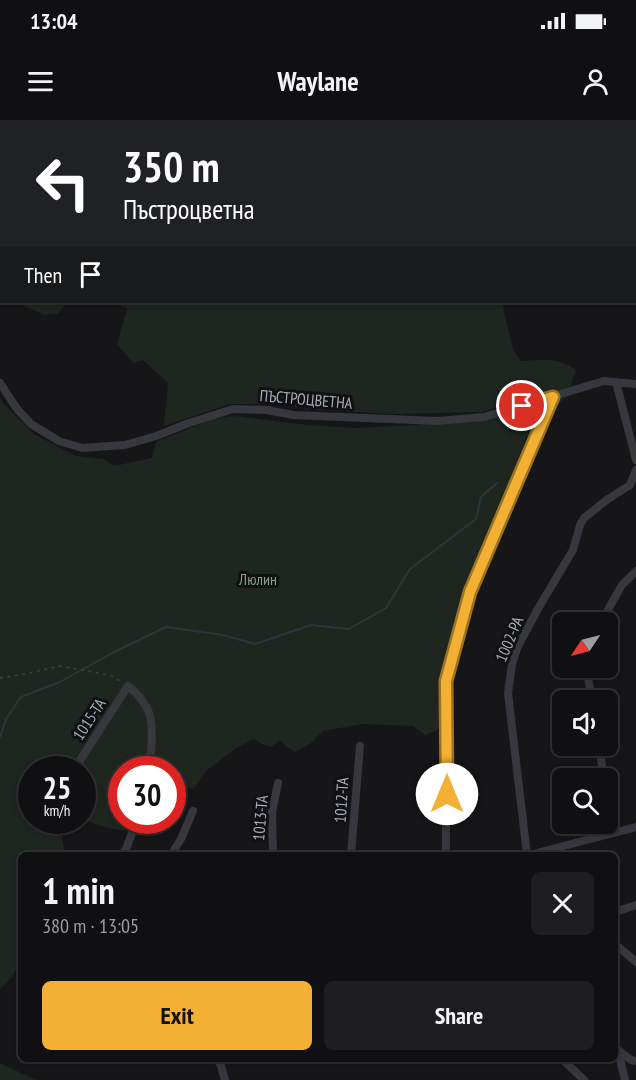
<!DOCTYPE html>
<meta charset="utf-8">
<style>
:root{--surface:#101012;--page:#1e1e20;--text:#f1f3f6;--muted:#9c9d9f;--line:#303032;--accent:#f2b134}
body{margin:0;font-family:"PT Sans Narrow",sans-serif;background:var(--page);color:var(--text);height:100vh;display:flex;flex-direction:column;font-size:22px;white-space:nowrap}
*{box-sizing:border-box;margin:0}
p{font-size:20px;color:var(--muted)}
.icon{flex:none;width:33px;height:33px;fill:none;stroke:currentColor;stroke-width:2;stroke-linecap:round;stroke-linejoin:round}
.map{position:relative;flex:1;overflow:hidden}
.side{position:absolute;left:18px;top:732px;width:600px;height:210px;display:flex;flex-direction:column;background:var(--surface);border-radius:9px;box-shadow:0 3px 9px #0003,0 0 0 2px var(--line)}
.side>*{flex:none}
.hud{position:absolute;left:0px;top:0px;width:636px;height:183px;box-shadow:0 3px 9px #0003,0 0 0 2px var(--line);background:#202124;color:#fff;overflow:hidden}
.needle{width:39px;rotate:235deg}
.fabs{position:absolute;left:552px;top:492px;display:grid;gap:12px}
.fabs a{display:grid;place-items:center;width:66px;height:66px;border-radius:9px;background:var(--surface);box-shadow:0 3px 9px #0003,0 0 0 2px var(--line);font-size:30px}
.speed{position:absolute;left:18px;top:636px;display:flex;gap:12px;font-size:30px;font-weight:700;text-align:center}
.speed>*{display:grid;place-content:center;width:78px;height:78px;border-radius:50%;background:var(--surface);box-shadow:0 3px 9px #0003,0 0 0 2px var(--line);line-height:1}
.speed small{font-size:15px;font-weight:400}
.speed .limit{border:9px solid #d22;background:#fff;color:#111}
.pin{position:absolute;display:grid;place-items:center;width:51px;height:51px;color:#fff;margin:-26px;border:3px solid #fff;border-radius:50%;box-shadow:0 2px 6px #0007}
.me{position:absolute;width:66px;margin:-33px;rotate:0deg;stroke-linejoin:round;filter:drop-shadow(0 0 4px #0008)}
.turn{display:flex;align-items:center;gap:21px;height:126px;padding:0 24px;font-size:27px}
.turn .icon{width:78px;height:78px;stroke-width:2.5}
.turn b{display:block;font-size:42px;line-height:51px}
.then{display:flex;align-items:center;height:57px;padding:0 24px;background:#0003;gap:12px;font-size:22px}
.round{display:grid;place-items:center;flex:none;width:63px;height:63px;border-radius:9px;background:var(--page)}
.summary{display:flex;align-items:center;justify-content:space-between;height:102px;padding:0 24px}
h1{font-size:36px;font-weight:800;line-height:45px}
.button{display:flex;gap:12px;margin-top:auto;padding:12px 24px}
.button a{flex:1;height:69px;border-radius:9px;background:var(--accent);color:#111;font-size:24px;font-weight:800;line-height:69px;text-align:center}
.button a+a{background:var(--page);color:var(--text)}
.status{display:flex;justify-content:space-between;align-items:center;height:42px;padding:0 30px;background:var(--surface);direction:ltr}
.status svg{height:16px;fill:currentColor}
header{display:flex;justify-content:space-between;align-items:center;height:78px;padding:0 24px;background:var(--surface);font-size:27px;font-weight:800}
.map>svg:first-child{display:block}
.green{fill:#1e261f}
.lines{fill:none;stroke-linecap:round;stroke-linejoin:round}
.stream{stroke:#2c353c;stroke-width:2}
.path{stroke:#3d3f44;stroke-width:1.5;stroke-dasharray:3 4.5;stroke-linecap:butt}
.minor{stroke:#37383d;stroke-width:8}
.route-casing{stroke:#9d7322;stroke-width:15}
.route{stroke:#f2b134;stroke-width:10}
.labels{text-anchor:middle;stroke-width:6;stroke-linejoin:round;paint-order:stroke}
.street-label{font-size:16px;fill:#a8adb8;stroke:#111113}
.park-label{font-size:16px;fill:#7fa381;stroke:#111113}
</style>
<div class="status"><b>13:04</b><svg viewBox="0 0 49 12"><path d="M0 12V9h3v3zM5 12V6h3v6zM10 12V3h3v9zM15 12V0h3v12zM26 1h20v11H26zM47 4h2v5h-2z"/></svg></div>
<header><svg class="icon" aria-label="menu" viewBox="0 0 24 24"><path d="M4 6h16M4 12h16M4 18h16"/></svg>Waylane<svg class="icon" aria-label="person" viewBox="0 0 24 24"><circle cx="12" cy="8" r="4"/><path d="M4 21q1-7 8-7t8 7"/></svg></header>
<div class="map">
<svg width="636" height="960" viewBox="0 0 636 960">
<rect width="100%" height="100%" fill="#161618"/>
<path class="green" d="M0,0H636V147L635,149L634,2H2L1,174H0Z
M16,182H67L58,194L44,195Z
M116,182H502L513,230L521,241C542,240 559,236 576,251L569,269L482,292L397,294L317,290L270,284H230L164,306L168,263L143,240L133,243L117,224L127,189Z
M0,277L3,283L34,314L76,336L104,339L114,346L152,338L156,322L213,299L234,296L308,305L355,308L475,302L521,291L566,277L526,318L507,371L501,400L474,448L460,492L453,558L443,581V595L438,610L425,615L413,606L362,604L323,611L311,623L295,632L286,626L280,620L271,627L262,624L254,619L235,629L206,651L194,669L178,666L173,663L172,650H122V700L128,701L124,711L105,707L83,700L82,650H32V700L67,701L60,704L65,735H21V839L12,857L0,869Z
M0,943L36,960H0Z"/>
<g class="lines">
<path class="stream" d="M0,617L6,599L21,577L60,562L114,532L166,507L223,515L255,524L311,505L349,509L386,488L410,449L476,399L481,377L497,363"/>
<path class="path" d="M154,0L155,2
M571,0L572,2
M622,0L623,2
M634,42L636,53
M634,87L636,90
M634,181H636
M0,558L20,555L60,546L103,554L112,556L121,562"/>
<path class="minor" d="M616,262L636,340
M0,263L17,289L31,304L59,321L82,328L125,325L156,316L189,303L233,289L267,290L293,295L437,301L484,297L604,261L636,264
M601,502L622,465L636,451
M589,548L588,558L592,580
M599,626L604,658
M75,648L128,566C136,572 142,579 147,588C155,603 151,633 149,650
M608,678L613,713
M121,735L126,729L137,700
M171,735L181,719L193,691
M273,735L272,692L278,663
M351,735L360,626
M446,735V561L470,472L553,277
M527,735L508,573L512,544L518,526L539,487L573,430L580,405L584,398L608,379L630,365L636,350
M529,735L636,707
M615,792L636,785
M615,824L636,842
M618,930L631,940L636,941
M618,931L625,960
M217,939L221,946L225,960
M562,939L584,960"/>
</g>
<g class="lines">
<defs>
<path id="route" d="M447,674L446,561L470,472L553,277L522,286"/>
</defs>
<use href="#route" class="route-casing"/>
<use href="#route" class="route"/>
</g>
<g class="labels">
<g class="street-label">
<text transform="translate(306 279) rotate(5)" y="6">ПЪСТРОЦВЕТНА</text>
<text transform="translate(509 519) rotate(-67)" y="6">1002-РА</text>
<text transform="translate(89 599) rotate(-57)" y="6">1015-ТА</text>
<text transform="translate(341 680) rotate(-86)" y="6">1012-ТА</text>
<text transform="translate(260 698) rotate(-85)" y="6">1013-ТА</text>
</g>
<g class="park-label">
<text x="258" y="465">Люлин</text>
</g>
</g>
</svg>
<div class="fabs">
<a><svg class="needle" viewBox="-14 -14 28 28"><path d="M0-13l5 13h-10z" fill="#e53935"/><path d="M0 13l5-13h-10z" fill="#9c9d9f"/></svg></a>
<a><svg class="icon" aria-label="sound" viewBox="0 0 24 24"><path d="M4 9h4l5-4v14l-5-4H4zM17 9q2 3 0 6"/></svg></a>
<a><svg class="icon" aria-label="search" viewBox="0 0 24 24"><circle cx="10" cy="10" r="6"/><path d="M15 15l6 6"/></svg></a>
</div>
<div class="speed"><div>25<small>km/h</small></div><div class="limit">30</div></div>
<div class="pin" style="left:522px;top:286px;background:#d93025"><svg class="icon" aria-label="arrive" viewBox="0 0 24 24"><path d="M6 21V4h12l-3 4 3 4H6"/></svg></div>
<svg class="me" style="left:447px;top:674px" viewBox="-20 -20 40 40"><circle r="19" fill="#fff"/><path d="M0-13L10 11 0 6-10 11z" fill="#f2b134"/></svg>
<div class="hud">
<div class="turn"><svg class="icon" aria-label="left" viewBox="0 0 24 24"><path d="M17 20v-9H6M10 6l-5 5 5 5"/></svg><div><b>350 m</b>Пъстроцветна</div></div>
<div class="then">Then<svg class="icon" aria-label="arrive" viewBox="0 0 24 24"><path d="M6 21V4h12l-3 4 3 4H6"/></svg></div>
</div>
<section class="side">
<div class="summary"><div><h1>1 min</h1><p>380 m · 13:05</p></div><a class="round"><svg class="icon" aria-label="close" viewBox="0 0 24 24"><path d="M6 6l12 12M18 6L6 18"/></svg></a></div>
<div class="button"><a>Exit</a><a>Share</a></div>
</section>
</div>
